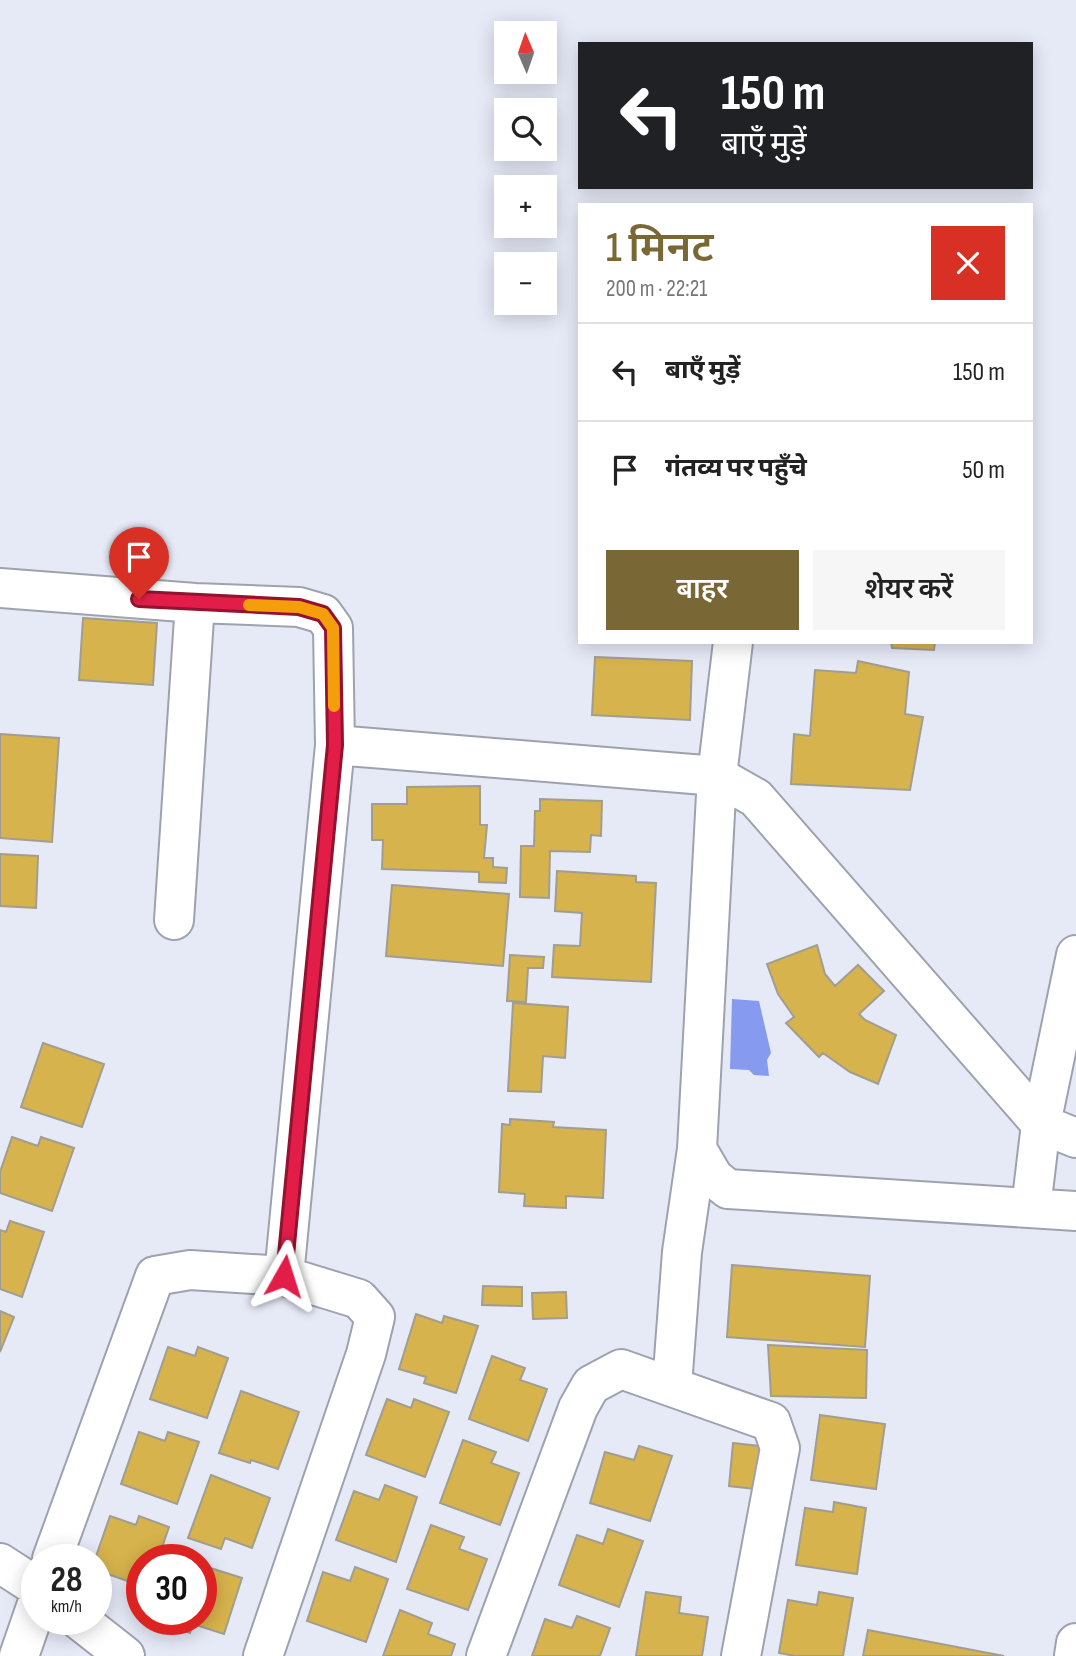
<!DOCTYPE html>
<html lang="hi">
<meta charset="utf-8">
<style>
:root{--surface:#fff;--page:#f6f6f6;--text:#222;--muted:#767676;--line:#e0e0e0;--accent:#796735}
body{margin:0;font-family:"Sofia Sans Condensed","Noto Sans Devanagari",sans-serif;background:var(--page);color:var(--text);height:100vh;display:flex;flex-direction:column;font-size:26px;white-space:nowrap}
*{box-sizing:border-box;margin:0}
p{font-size:23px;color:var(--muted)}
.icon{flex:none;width:38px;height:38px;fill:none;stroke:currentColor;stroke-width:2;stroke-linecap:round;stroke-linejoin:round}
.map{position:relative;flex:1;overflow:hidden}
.details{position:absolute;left:578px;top:203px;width:455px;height:441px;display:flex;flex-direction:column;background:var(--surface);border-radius:0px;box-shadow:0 4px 18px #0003}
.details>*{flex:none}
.top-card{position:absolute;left:578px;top:42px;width:455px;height:147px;border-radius:0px;box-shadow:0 4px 18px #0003;background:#202124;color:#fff;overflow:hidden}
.needle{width:46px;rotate:358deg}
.fabs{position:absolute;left:494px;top:21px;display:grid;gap:14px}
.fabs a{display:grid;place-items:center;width:63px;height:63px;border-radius:0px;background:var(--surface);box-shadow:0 4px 18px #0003;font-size:35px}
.speed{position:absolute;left:21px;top:1544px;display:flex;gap:14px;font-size:35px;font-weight:700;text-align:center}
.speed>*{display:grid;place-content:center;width:91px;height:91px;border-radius:50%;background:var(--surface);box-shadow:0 4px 18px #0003;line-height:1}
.speed small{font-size:18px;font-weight:400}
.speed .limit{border:10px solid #d22;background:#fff;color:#111}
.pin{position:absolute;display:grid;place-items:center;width:60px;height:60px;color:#fff;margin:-72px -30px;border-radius:50% 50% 50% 0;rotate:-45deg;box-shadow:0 0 7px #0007}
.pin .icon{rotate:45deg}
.me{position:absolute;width:77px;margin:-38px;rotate:6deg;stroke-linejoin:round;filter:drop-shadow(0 0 5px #0008)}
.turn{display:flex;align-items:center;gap:24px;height:147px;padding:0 28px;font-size:32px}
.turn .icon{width:91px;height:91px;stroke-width:2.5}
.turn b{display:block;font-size:49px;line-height:60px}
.round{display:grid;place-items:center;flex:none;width:74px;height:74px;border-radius:0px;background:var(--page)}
.headline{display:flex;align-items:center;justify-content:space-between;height:119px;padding:0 28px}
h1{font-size:42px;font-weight:600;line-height:52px;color:var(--accent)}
.primary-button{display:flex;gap:14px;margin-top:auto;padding:14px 28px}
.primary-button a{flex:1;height:80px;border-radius:0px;background:var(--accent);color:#fff;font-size:28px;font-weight:600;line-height:80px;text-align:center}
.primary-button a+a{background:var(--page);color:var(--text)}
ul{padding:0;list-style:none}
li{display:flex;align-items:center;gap:21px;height:98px;padding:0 28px;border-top:2px solid var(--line)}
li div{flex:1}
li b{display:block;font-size:26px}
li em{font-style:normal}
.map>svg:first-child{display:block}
.water{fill:#869aef}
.building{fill:#d7b34d;stroke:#a19d91;stroke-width:2}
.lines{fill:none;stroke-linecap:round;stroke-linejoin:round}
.minor-casing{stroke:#9ea2ae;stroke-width:42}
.minor{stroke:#fff;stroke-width:38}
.route-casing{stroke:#92132f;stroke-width:18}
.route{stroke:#e11d48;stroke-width:12}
.slow{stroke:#f59e0b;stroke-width:12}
</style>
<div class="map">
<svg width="1076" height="1656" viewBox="0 0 1076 1656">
<rect width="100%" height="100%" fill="#e6eaf7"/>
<path class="water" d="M732,999L759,1001L771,1053L767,1060L769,1076L754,1075L749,1070L730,1069Z"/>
<path class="building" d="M83,618L157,623L153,685L79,680Z
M891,642H935L934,650L892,648Z
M595,657L692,661L690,720L592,715Z
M858,661L909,672L905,714L923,717L910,790L791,784L794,734L810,736L815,670L856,673Z
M0,734L59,738L52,842L0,838Z
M480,786V825H487L484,858H493V867L507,868L506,883L479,882V872L382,869L383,840H372V804H407V787Z
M540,799L602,801L601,836L591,835L590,852L550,851L549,898L520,897L521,846H534L535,811H540Z
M0,854L38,856L36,908L0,906Z
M557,871L636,876V882L656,883L651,982L552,977L554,945L580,946L582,913L555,911Z
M392,885L509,894L503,966L386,956Z
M817,945L825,974L835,986L858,965L884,991L859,1014L865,1020L896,1035L878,1084L850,1072L823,1053L819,1057L786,1023L794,1017L778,994L767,964Z
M510,955L544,957L543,968H528L526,1002L507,1001Z
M513,1003L568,1007L565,1058L543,1056L541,1092L508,1091Z
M43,1043L104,1064L82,1127L21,1107Z
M510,1119L554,1122L553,1127L606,1130L603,1198L566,1196V1208L524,1206L525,1194L499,1192L502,1124L510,1125Z
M12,1137L38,1146L41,1137L74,1148L52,1211L0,1193V1172Z
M10,1221L44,1232L22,1297L0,1289V1230L6,1232Z
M732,1265L870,1276L865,1347L727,1337Z
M483,1286L522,1287V1306L482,1305Z
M566,1292L567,1318L533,1319L532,1293Z
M0,1311L14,1317L0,1352Z
M416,1314L442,1323L444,1316L478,1326L456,1393L424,1383L426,1377L399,1369Z
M768,1345L867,1350L866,1398L771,1396Z
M168,1347L195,1356L198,1347L228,1358L207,1418L150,1399Z
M492,1356L525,1368L520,1380L547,1389L528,1441L469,1419Z
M241,1391L299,1412L278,1469L251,1460L250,1463L219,1453Z
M387,1399L411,1408L414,1399L449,1412L425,1477L366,1455Z
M820,1415L885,1424L876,1489L811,1480Z
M139,1432L165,1441L168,1432L199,1442L177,1504L121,1484Z
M463,1440L496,1452L491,1463L519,1473L500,1525L440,1503Z
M733,1443L760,1446L755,1489L729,1486Z
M639,1446L672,1456L650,1521L590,1503L605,1452L634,1460Z
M211,1475L270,1498L252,1548L225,1538L221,1549L188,1538Z
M385,1485L417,1497L396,1562L336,1540L354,1491L379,1500Z
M834,1502L866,1508L857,1574L796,1565L805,1508L833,1512Z
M110,1516L136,1525L139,1516L169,1527L158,1559H142V1586L96,1570L95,1559Z
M431,1525L464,1537L459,1549L487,1559L468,1610L407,1589Z
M608,1529L643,1541L619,1607L559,1585L577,1535L603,1544Z
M201,1565L242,1578L224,1634L193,1624L190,1633L160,1623L161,1619H201Z
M355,1567L388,1579L366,1642L307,1621L323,1572L350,1581Z
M646,1592L681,1597L679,1613L708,1617L702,1656H636Z
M819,1592L853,1598L843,1656H795L779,1653L788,1600L817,1605Z
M400,1610L432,1623L428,1634L455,1644L451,1656H383Z
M577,1616L610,1628L600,1656H532L545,1619L572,1628Z
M868,1630L1004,1656H863Z"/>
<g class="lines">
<defs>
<path id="minor" d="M0,588L195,603L299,607L323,614L333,628L335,745L717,776L756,798L1041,1124L1076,1138
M733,642L717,776L697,1149L714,1178L728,1189L1076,1211
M174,920L195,603
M1031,1208L1041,1124L1076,955
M672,1386L682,1252L697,1149
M52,1559L155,1276L190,1270L284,1276L335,745
M0,1563L37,1587
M78,1619L125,1656
M19,1656L37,1604
M263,1656L366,1354L375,1317L359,1299L284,1276
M486,1656L578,1408L591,1385L621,1369L771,1422L780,1448L741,1656
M1074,1656L1076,1643"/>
</defs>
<use href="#minor" class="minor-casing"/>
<use href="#minor" class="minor"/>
</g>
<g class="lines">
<defs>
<path id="route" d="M139,599L299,607L323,614L333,628L335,745L284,1276"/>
</defs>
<use href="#route" class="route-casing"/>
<use href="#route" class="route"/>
<path class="slow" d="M249,605L299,607L323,614L333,628L334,706"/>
</g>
</svg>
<div class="fabs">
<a><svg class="needle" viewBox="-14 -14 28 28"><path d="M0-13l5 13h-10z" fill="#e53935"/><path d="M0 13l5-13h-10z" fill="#767676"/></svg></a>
<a><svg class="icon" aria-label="search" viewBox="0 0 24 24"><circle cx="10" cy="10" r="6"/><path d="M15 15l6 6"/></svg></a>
<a>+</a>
<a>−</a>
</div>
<div class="speed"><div>28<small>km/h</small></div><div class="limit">30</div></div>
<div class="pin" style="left:139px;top:599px;background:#d93025"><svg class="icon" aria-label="arrive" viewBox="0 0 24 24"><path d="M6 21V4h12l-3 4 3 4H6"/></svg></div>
<svg class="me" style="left:284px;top:1276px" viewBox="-20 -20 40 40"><path d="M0-17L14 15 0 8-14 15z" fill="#e11d48" stroke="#fff" stroke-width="4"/></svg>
<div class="top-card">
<div class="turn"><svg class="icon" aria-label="left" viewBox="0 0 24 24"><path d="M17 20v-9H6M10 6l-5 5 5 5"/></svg><div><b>150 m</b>बाएँ मुड़ें</div></div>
</div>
<section class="details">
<div class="headline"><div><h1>1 मिनट</h1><p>200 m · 22:21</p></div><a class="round" style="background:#d93025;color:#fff"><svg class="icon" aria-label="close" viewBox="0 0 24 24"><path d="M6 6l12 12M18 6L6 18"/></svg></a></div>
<ul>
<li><svg class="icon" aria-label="left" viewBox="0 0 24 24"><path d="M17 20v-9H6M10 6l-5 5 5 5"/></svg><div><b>बाएँ मुड़ें</b></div><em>150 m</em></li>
<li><svg class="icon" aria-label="arrive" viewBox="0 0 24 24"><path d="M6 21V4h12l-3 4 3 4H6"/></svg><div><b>गंतव्य पर पहुँचे</b></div><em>50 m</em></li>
</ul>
<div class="primary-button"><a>बाहर</a><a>शेयर करें</a></div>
</section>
</div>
